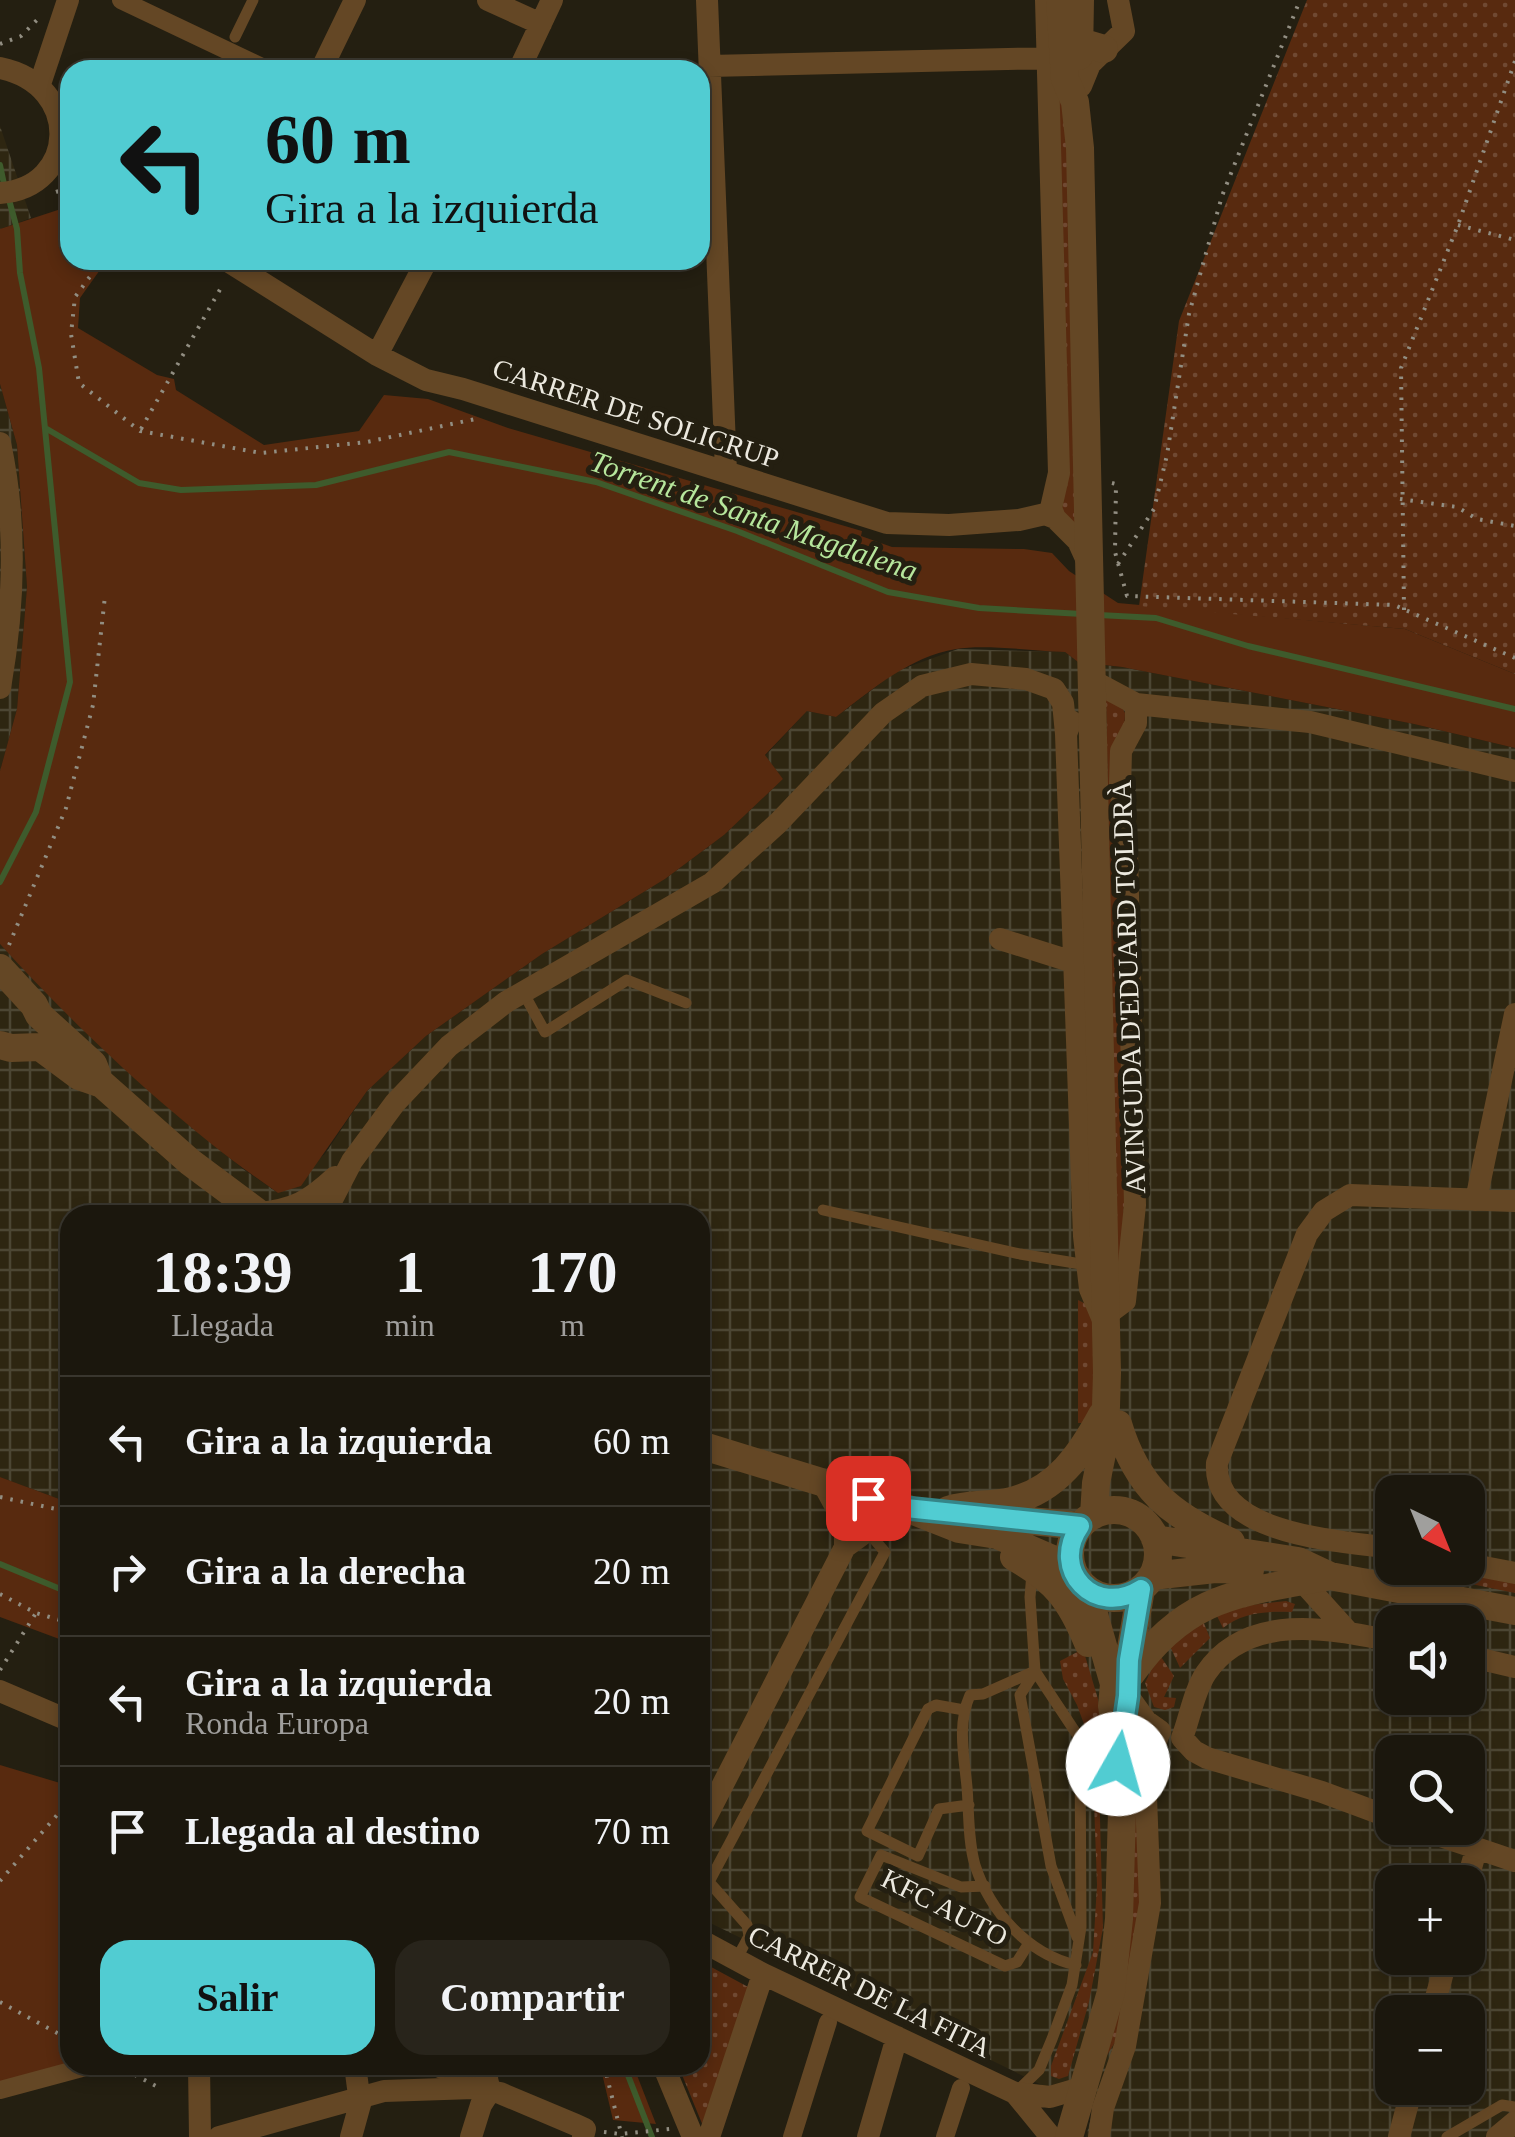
<!DOCTYPE html>
<html lang="es">
<meta charset="utf-8">
<style>
:root{--surface:#1b170d;--page:#28241b;--text:#f1f3f6;--muted:#a09f9d;--line:#39362e;--accent:#51ccd2}
body{margin:0;font-family:Georgia,serif;background:var(--page);color:var(--text);height:100vh;display:flex;flex-direction:column;font-size:38px;white-space:nowrap}
*{box-sizing:border-box;margin:0}
p{font-size:32px;color:var(--muted)}
.icon{flex:none;width:55px;height:55px;fill:none;stroke:currentColor;stroke-width:2;stroke-linecap:round;stroke-linejoin:round}
.map{position:relative;flex:1;overflow:hidden}
.sheet{position:absolute;left:60px;top:1205px;width:650px;height:870px;display:flex;flex-direction:column;background:var(--surface);border-radius:30px;box-shadow:0 5px 15px #0003,0 0 0 2px var(--line)}
.sheet>*{flex:none}
.hud{position:absolute;left:60px;top:60px;width:650px;height:210px;border-radius:30px;box-shadow:0 5px 15px #0003,0 0 0 2px var(--line);background:#51ccd2;color:#111;overflow:hidden}
.needle{width:65px;rotate:137deg}
.controls{position:absolute;left:1375px;top:1475px;display:grid;gap:20px}
.controls a{display:grid;place-items:center;width:110px;height:110px;border-radius:20px;background:var(--surface);box-shadow:0 5px 15px #0003,0 0 0 2px var(--line);font-size:50px}
.pin{position:absolute;display:grid;place-items:center;width:85px;height:85px;color:#fff;margin:-42px;border-radius:20px;box-shadow:0 5px 15px #0006}
.me{position:absolute;width:110px;margin:-55px;rotate:7deg;stroke-linejoin:round;filter:drop-shadow(0 0 8px #0008)}
.turn{display:flex;align-items:center;gap:35px;height:210px;padding:0 40px;font-size:45px}
.turn .icon{width:130px;height:130px;stroke-width:2.5}
.turn b{display:block;font-size:70px;line-height:85px}
.eta{display:flex;justify-content:space-evenly;align-items:center;height:170px;text-align:center}
.eta b{font-size:60px;font-weight:700;line-height:70px}
.action{display:flex;gap:20px;margin-top:auto;padding:20px 40px}
.action a{flex:1;height:115px;border-radius:30px;background:var(--accent);color:#111;font-size:40px;font-weight:700;line-height:115px;text-align:center}
.action a+a{background:var(--page);color:var(--text)}
ul{padding:0;list-style:none}
li{display:flex;align-items:center;gap:30px;height:130px;padding:0 40px;border-top:2px solid var(--line)}
li div{flex:1}
li b{display:block;font-size:38px}
li em{font-style:normal}
.map>svg:first-child{display:block}
.industrial{fill:url(#industrial-grid);fill-rule:evenodd}
.green{fill:#582a0f}
.garden{fill:url(#garden-dots)}
.lines{fill:none;stroke-linecap:round;stroke-linejoin:round}
.stream{stroke:#3e5b2c;stroke-width:6}
.path{stroke:#928e82;stroke-width:4;stroke-dasharray:2.5 8;stroke-linecap:butt}
.service{stroke:#644725;stroke-width:11}
.pedestrian{stroke:#644725;stroke-width:18}
.minor{stroke:#644725;stroke-width:22}
.tertiary{stroke:#644725;stroke-width:28}
.route-casing{stroke:#358588;stroke-width:25}
.route{stroke:#51ccd2;stroke-width:18}
.labels{text-anchor:middle;stroke-width:10;stroke-linejoin:round;paint-order:stroke}
.street-label{font-size:28px;fill:#ece9df;stroke:#241f11}
.water-label{font-size:30px;font-style:italic;fill:#b6e69c;stroke:#241f11}
</style>
<div class="map">
<svg width="1515" height="2137" viewBox="0 0 1515 2137">
<defs>
<pattern id="industrial-grid" width="8" height="8" patternUnits="userSpaceOnUse" patternTransform="scale(2.5)"><rect width="8" height="8" fill="#2e2611"/><path d="M0 4h8M4 0v8" fill="none" stroke="#4c4633"/></pattern>
<pattern id="garden-dots" width="8" height="8" patternUnits="userSpaceOnUse" patternTransform="scale(2.5)"><rect width="8" height="8" fill="#582a0f"/><path d="M2 2h.1M6 6h.1" fill="none" stroke="#704932" stroke-width="1.8" stroke-linecap="round"/></pattern>
</defs>
<rect width="100%" height="100%" fill="#241f11"/>
<path class="industrial" d="M0,126L31,218L0,229Z
M0,384L17,445L27,587L17,709L0,771Z
M958,649L1065,652L1078,662L1122,667L1414,724L1515,748V2137H1086L1093,2110L700,1918V1215H70V1503L0,1477V944L156,1096L243,1169L278,1193L325,1154L367,1091L426,1036L542,954L665,879L724,835L783,779L765,756L807,711L836,717L897,671ZM1392,1492H1468V1568H1392ZM1392,1622H1468V1698H1392ZM1392,1752H1468V1828H1392ZM1392,1882H1468V1958H1392ZM1392,2012H1468V2088H1392Z"/>
<path class="green" d="M70,206V260H107L80,298L78,328L157,375L174,379L176,390L264,445L359,431L384,395L428,399L508,428L862,531L861,536L892,547L1024,549L1052,553L1069,571L1118,603L1405,629L1515,674V748L1414,724L1122,667L1078,662L1065,652C1034,651 985,644 956,649C909,657 873,689 836,717L807,711L765,755L783,779L724,835L665,879L542,954L426,1036L367,1091L301,1186L278,1193C180,1126 80,1032 0,944V771L17,709L27,587L17,445L0,384V229Z
M0,1477L70,1503V1643L0,1617Z
M0,1765L70,1786V2065L0,2089Z
M600,2065H633L656,2124L613,2120Z"/>
<path class="garden" d="M1057,0L1066,114L1079,534L1058,506Z
M1307,0H1515V674L1405,629L1139,606L1179,321Z
M1106,700L1120,703L1125,713L1121,852L1128,1147L1118,1294Z
M1078,1300L1086,1304C1105,1348 1101,1379 1087,1423H1078Z
M1393,1568H1435L1510,1582L1515,1583V1593Z
M1286,1601L1295,1604L1292,1612C1267,1611 1243,1612 1223,1628L1216,1614L1234,1607Z
M1203,1621L1210,1638L1180,1668L1169,1644Z
M1083,1649L1098,1699L1104,1745H1098L1103,1928L1089,2002L1068,2076L1059,2079L1051,2076V2066L1093,1952L1097,1885L1092,1746L1077,1705L1063,1679L1060,1661Z
M1159,1654L1174,1676L1164,1697L1176,1698L1174,1707L1165,1710L1154,1707L1145,1683Z
M1133,1725L1147,1744L1140,1907L1121,2033L1102,2063L1132,1822Z
M700,1961L750,1988L703,2126L678,2065H700Z"/>
<g class="lines">
<path class="stream" d="M0,165L4,184
M47,429L139,483L181,490L316,485L449,452L596,482L737,531L888,592L979,608L1082,614
M1099,615L1156,618L1248,646L1515,709
M0,882L36,812L70,682L39,368L20,273L17,229L8,196
M0,1564L70,1593
M624,2065L652,2137"/>
<path class="path" d="M0,44L21,36L37,20
M56,192L70,187
M1458,225L1515,240
M102,260L75,297L71,334L79,383L140,431L261,453L367,442L480,418
M141,429L222,286
M1112,483L1116,484L1115,552L1127,596L1394,605L1515,658
M1400,499L1457,507L1477,519L1515,526
M1118,564L1154,509L1167,455L1189,314L1222,196L1300,0
M1404,610L1401,368L1458,225L1515,61
M9,945L66,808L93,705L105,596
M0,1497L70,1512
M0,1594L36,1613L70,1623
M0,1670L36,1613
M0,1881L70,1800
M0,2002L70,2040
M116,2065L156,2086
M604,2065L622,2137
M604,2132L620,2134L670,2129"/>
<path class="service" d="M235,37L253,0
M220,70L223,64
M523,992L545,1032L627,980L686,1003
M823,1210L1020,1254L1087,1265
M1035,1671L983,1694L970,1695C957,1724 964,1756 967,1787C969,1812 968,1842 975,1865C990,1912 1028,1954 1076,1965
M1035,1672L1020,1695L1051,1866L1077,1937
M964,1710L936,1705L928,1709L867,1831L918,1856L939,1809L969,1805
M985,1886L961,1887L881,1855L860,1897L1005,1966L1017,1962L1029,1943
M736,1960L749,1936L747,1925L709,1882L885,1552L868,1532
M1015,2093L1039,2070L1052,2039L1072,1985L1081,1927L1080,1739L1035,1671L1030,1597L1032,1573
M1447,2137L1502,2105L1515,2107"/>
<path class="pedestrian" d="M121,0L268,70
M430,2065L480,2086
M0,2090L93,2065
M792,2137L828,2022
M945,2137L961,2088"/>
<path class="minor" d="M488,0L541,24
M707,0L726,471
M1046,0L1059,473L1051,508L1055,518L1078,541L1088,563
M709,66L1048,58
M0,68C83,85 78,188 0,193
M321,70L355,0
M519,70L552,0
M40,84L68,0
M1081,86L1090,64L1124,31L1118,0
M226,260L377,355L426,380L463,389L887,523L949,525L1019,520L1045,514L1055,518
M377,355L427,260
M0,443C17,522 14,608 0,688
M1091,680L1136,704L1310,722L1515,771
M1071,721L1066,734L1084,1236L1090,1289L1103,1320
M1000,939L1073,962
M1476,1200L1515,1014
M258,1213C294,1210 309,1201 335,1177
M324,1215L352,1161L395,1103L449,1046L506,1002L712,883L778,823L883,713L922,686L971,674L1026,679L1054,689L1063,703L1066,734
M1105,1316L1125,1301L1135,1205L1127,851L1120,784L1121,751L1136,723V704
M845,1547L900,1507
M1392,1548C1342,1541 1212,1535 1217,1463L1307,1234L1324,1211L1350,1195L1515,1201
M1468,1564L1515,1573
M1302,1581L1349,1633
M1468,1656L1515,1667
M0,1691L70,1721
M1182,1738C1190,1717 1194,1691 1206,1673C1248,1611 1332,1629 1392,1641
M1182,1738L1194,1751L1207,1758L1322,1792L1392,1818
M1417,1828L1515,1861
M700,1829L845,1547V1524L824,1485
M1467,1882L1476,1850
M700,1940L763,1974L1015,2093L1050,2097L1084,2087
M1432,2012L1447,1958
M199,2065L200,2137
M488,2065L487,2079L490,2091
M663,2065L693,2137
M1015,2093L1051,2137
M219,2137L384,2091L474,2088L500,2093L576,2125L585,2129L583,2137
M351,2137L362,2097L358,2088L355,2065
M471,2137L481,2105L490,2091
M709,2137L763,1974
M868,2137L897,2037
M1099,2137L1103,2108L1125,2046L1150,1903L1145,1770L1160,1731L1146,1721L1128,1696
M1399,2137L1412,2088
M1497,2137L1515,2122"/>
<path class="tertiary" d="M1060,0L1065,79L1075,102L1080,148L1107,1373L1105,1439L1096,1483L1094,1515
M1069,31L1070,39L1104,49
M1079,56L1080,0
M0,968L34,1005L39,1015L93,1064L97,1074
M0,1045L11,1048L40,1047L79,1076L102,1084L190,1162L261,1215
M1118,1424C1137,1488 1171,1516 1231,1542
M700,1445L906,1508L959,1529L997,1535L1071,1567
M1070 1554a44 44 0 1 1 88 0a44 44 0 1 1-88 0Z
M948,1510C969,1503 990,1506 1011,1501C1057,1490 1081,1454 1102,1415
M982,1516L1080,1526
M1155,1539L1298,1561L1330,1576L1515,1611
M1014,1557C1055,1580 1070,1599 1088,1643
M1152,1576L1215,1569L1250,1570
M1130,1672L1129,1660L1141,1589
M1131,1674C1187,1594 1241,1593 1330,1576
M1069,2137L1111,1992L1119,1919L1122,1811L1119,1748L1112,1706L1114,1684L1087,1590"/>
</g>
<g class="lines">
<defs>
<path id="route" d="M868,1498L906,1508L1080,1526C1049,1570 1095,1618 1141,1589L1129,1660L1128,1696L1118,1764"/>
</defs>
<use href="#route" class="route-casing"/>
<use href="#route" class="route"/>
</g>
<g class="labels">
<g class="street-label">
<text transform="translate(636 413) rotate(18)" y="10">CARRER DE SOLICRUP</text>
<text transform="translate(1128 987) rotate(-92)" y="10">AVINGUDA D'EDUARD TOLDRÀ</text>
<text transform="translate(945 1907) rotate(27)" y="10">KFC AUTO</text>
<text transform="translate(870 1991) rotate(26)" y="10">CARRER DE LA FITA</text>
</g>
<g class="water-label">
<text transform="translate(754 516) rotate(19)" y="10">Torrent de Santa Magdalena</text>
</g>
</g>
</svg>
<div class="controls">
<a><svg class="needle" viewBox="-14 -14 28 28"><path d="M0-13l5 13h-10z" fill="#e53935"/><path d="M0 13l5-13h-10z" fill="#a09f9d"/></svg></a>
<a><svg class="icon" aria-label="sound" viewBox="0 0 24 24"><path d="M4 9h4l5-4v14l-5-4H4zM17 9q2 3 0 6"/></svg></a>
<a><svg class="icon" aria-label="search" viewBox="0 0 24 24"><circle cx="10" cy="10" r="6"/><path d="M15 15l6 6"/></svg></a>
<a>+</a>
<a>−</a>
</div>
<div class="pin" style="left:868px;top:1498px;background:#d93025"><svg class="icon" aria-label="arrive" viewBox="0 0 24 24"><path d="M6 21V4h12l-3 4 3 4H6"/></svg></div>
<svg class="me" style="left:1118px;top:1764px" viewBox="-20 -20 40 40"><circle r="19" fill="#fff"/><path d="M0-13L10 11 0 6-10 11z" fill="#51ccd2"/></svg>
<div class="hud">
<div class="turn"><svg class="icon" aria-label="left" viewBox="0 0 24 24"><path d="M17 20v-9H6M10 6l-5 5 5 5"/></svg><div><b>60 m</b>Gira a la izquierda</div></div>
</div>
<section class="sheet">
<div class="eta">
<div><b>18:39</b><p>Llegada</p></div>
<div><b>1</b><p>min</p></div>
<div><b>170</b><p>m</p></div>
</div>
<ul>
<li><svg class="icon" aria-label="left" viewBox="0 0 24 24"><path d="M17 20v-9H6M10 6l-5 5 5 5"/></svg><div><b>Gira a la izquierda</b></div><em>60 m</em></li>
<li><svg class="icon" aria-label="right" viewBox="0 0 24 24"><path d="M7 20v-9h11M14 6l5 5-5 5"/></svg><div><b>Gira a la derecha</b></div><em>20 m</em></li>
<li><svg class="icon" aria-label="left" viewBox="0 0 24 24"><path d="M17 20v-9H6M10 6l-5 5 5 5"/></svg><div><b>Gira a la izquierda</b><p>Ronda Europa</p></div><em>20 m</em></li>
<li><svg class="icon" aria-label="arrive" viewBox="0 0 24 24"><path d="M6 21V4h12l-3 4 3 4H6"/></svg><div><b>Llegada al destino</b></div><em>70 m</em></li>
</ul>
<div class="action"><a>Salir</a><a>Compartir</a></div>
</section>
</div>
